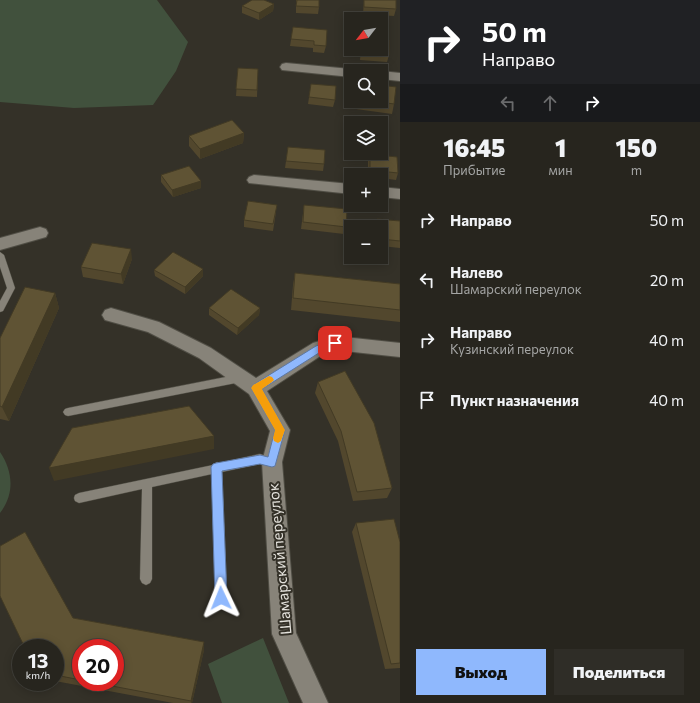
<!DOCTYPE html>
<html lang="ru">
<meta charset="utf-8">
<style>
:root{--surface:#27251e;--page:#2f2d27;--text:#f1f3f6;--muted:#a4a5a4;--line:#43423c;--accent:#8fb8fd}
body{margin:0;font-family:Commissioner,sans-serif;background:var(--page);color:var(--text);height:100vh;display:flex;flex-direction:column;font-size:15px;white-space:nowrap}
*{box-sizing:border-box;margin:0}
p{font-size:13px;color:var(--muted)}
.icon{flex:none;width:22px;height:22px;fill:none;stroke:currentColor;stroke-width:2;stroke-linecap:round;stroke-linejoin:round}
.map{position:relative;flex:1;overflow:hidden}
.panel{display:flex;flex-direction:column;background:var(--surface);width:300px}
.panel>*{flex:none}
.hud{background:#202124;color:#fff;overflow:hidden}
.needle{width:26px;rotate:239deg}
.buttons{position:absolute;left:344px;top:12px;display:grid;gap:8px}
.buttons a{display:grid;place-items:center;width:44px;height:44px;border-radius:0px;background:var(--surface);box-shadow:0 2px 10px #0003,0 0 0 1px var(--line);font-size:20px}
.speed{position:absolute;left:12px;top:639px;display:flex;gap:8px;font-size:20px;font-weight:700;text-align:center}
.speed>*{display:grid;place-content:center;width:52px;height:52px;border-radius:50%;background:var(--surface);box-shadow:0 2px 10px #0003,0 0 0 1px var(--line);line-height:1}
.speed small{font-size:10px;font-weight:400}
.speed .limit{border:6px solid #d22;background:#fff;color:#111}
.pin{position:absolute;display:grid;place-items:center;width:34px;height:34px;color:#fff;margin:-17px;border-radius:8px;box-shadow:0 2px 6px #0006}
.me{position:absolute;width:44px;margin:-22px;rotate:358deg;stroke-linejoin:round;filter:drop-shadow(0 0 3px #0008)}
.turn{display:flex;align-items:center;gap:14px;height:84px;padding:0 16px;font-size:18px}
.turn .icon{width:52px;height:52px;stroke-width:2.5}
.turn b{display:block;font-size:28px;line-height:34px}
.lanes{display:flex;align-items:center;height:38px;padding:0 16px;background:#0003;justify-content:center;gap:20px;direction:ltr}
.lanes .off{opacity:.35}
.eta{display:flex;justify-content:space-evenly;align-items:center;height:68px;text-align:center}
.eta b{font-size:24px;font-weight:800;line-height:28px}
.cta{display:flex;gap:8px;margin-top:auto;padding:8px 16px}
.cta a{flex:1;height:46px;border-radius:0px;background:var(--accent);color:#111;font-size:16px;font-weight:800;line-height:46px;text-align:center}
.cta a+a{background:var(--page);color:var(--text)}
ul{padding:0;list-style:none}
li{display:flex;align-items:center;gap:12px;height:60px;padding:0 16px}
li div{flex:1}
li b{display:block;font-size:15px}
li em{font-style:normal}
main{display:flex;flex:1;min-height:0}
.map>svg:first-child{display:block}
.green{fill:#41513d}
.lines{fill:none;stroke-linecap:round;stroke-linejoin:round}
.lane-casing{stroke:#504e45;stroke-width:1}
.street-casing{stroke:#504e45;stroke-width:2}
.lane{fill:#878379;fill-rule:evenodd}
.street{fill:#878379;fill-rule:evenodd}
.wall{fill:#52472d;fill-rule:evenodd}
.shaded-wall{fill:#423a24}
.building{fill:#5f5334;stroke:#423a24}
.route{fill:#8fb8fd;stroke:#5d78a4}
.slow{fill:#f59e0b}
.labels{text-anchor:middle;stroke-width:4;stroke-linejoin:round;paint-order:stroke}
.street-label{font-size:15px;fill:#e5e3dd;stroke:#343128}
</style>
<main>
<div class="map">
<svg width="400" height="703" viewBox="0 0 400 703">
<rect width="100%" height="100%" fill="#343128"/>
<path class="green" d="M0,0H157L188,42L176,71L153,105L74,108L0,102Z
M0,452C13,471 15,494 0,513Z
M263,638L289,703H222L208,664Z"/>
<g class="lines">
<defs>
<path id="lane" d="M0,252L4,255L15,288L3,311L0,312V301L7,288L0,267Z
M241,374L244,375L246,378L244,381L241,382L68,416L65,415L63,412L65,409L68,408Z
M260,454L276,459L277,462L276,465L272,467L260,464L222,472L227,598L225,602L221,604L217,602L215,598L212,474L152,487V579L150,583L146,585L142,583L140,579L142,489L79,503L75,501L74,498L75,495L79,493L213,465L217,462L219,463Z"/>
<path id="street" d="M286,63L351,69L356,71H351V77L282,70L280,67L282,64Z
M381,71L400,73V81L381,79Z
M254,175L351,184V194L249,183L247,180L249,177Z
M381,187L400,189V199L381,197Z
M40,227L46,229L48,233L46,237L0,250V238Z
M111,308L159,322L211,348L256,378L313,343L335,336L400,343V357L335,350L325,353L267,391L290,430L282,462L296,633L328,703H303L272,634L262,462L270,431L249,394L199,358L148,332L105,320L102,315L105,310Z"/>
</defs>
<use href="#lane" class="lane-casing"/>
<use href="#street" class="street-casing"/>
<use href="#lane" class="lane"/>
<use href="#street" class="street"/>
</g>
<path class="wall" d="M296,0H319V7L318,14L296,13Z
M364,0H393L396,9L394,16L363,14Z
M274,4L273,11L259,20L242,13V6Z
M293,27L326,46L324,53L313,52V48L290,46Z
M361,49H381L389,55L387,62L360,60Z
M238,68L258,69L257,97L236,96Z
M311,84L335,100L333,107L308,104Z
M358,101H381L394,104L392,114L356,109Z
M244,133L243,143L200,159L189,146V136Z
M288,147L324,164L323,171L285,168Z
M370,154L398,173L396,180L381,178V175H368V161Z
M161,175L201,181V188L173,197L161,182Z
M304,205L346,227L344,234L301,229Z
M276,212L273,231L244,227V220Z
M377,219L400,221V248L381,246V227H375Z
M132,259L123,284L83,277L81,267Z
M154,270L203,276L185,294L155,276Z
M295,273L400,284V322L291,310L293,285Z
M55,293L59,308L9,421L0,419V338Z
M209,308H260L259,315L237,335L209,315Z
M318,382L392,488L387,498L353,501L338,441L315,393Z
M356,523L400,542V668L385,669L352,532Z
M73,618L204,642V650L192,703H173L55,681V648ZM81,648L115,682H81Z"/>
<path class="shaded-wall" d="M274,4L273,11L259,20V13Z
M244,133L243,143L200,159V149Z
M201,181V188L173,197L172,190Z
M131,249L132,259L123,284L121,274Z
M203,269V276L185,294V287Z
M55,293L59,308L9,421L2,407Z
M260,308L259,315L237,335L238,328Z
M214,436V449L54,481L49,468Z
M204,642V650L192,703H191V701Z"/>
<path class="building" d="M252,0H264L274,4L259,13L242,6Z
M297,0H319V7L296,6Z
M364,0H396V9L364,7Z
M293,27L327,30L326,46L314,45V41L291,39Z
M381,39L389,40V55L361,53V49H381Z
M238,68L258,69L257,90L236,89Z
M311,84L336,86L335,100L309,97Z
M381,85L396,87L394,104L373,101H381Z
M232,120L244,133L200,149L189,136Z
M288,147L325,150L324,164L286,161Z
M370,154L397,157L398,173L370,170Z
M189,166L201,181L172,190L161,175Z
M248,201L277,205L273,224L244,220Z
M304,205L347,209L346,227L303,222Z
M377,219L400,221V241L381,239V227H377Z
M92,243L131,249L121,274L81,267Z
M173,252L203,269L185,287L154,270Z
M295,273L400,284V310L293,298Z
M25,287L55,293L2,407L0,406V338Z
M231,289L260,308L238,328L209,308Z
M345,371L374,423L392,488L357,492L341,431L318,382Z
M189,406L214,436L49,468L72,428Z
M394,519L400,542V663L391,664L356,523Z
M25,532L73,618L204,642L191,701L91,682H115V648H81V680L55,675V648H25L0,596V546Z"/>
<path class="route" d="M335,339L338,340L340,343L338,346L322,351L262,389L285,430L275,466L272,467L260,464L222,471L227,598L225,602L221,604L217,602L215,598L211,467L213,464L216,463L260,455L268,457L275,430L251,388L253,385L316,346Z"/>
<path class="slow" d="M269,376L272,377L274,380L272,382L262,389L285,430L281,441L278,443L274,441L273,438L275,430L251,388L253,385Z"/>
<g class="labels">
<g class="street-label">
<text transform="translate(280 559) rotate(-95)" y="5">Шамарский переулок</text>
</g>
</g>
</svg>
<div class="buttons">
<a><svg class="needle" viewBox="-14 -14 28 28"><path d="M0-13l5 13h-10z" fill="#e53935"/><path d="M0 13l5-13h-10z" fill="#a4a5a4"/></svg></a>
<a><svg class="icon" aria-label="search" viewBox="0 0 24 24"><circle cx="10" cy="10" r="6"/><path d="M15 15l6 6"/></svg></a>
<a><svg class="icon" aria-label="layers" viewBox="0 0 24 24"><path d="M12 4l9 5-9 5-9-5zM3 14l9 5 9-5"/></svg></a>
<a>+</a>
<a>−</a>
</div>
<div class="speed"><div>13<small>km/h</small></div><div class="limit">20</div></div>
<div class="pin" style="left:335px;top:343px;background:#d93025"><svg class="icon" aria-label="arrive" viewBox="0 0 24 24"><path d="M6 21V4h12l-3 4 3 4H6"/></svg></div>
<svg class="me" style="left:221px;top:598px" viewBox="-20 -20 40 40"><path d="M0-17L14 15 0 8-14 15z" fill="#8fb8fd" stroke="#fff" stroke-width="4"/></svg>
</div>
<section class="panel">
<div class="hud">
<div class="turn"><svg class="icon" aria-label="right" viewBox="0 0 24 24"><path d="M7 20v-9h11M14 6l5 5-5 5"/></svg><div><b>50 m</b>Направо</div></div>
<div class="lanes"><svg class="icon off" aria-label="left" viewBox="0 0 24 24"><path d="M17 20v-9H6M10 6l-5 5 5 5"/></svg><svg class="icon off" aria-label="ahead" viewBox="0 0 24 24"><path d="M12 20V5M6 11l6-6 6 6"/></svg><svg class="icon" aria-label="right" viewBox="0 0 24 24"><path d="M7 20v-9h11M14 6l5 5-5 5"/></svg></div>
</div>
<div class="eta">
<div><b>16:45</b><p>Прибытие</p></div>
<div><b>1</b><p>мин</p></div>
<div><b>150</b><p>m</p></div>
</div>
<ul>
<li><svg class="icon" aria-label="right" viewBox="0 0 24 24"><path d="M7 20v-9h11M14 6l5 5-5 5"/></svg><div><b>Направо</b></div><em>50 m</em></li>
<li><svg class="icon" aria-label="left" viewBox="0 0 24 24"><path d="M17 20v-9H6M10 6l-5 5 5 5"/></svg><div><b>Налево</b><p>Шамарский переулок</p></div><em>20 m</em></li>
<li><svg class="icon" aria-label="right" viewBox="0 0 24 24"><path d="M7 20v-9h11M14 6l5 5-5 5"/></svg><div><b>Направо</b><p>Кузинский переулок</p></div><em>40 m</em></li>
<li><svg class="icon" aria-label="arrive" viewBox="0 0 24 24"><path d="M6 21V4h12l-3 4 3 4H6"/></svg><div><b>Пункт назначения</b></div><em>40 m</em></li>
</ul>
<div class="cta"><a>Выход</a><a>Поделиться</a></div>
</section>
</main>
